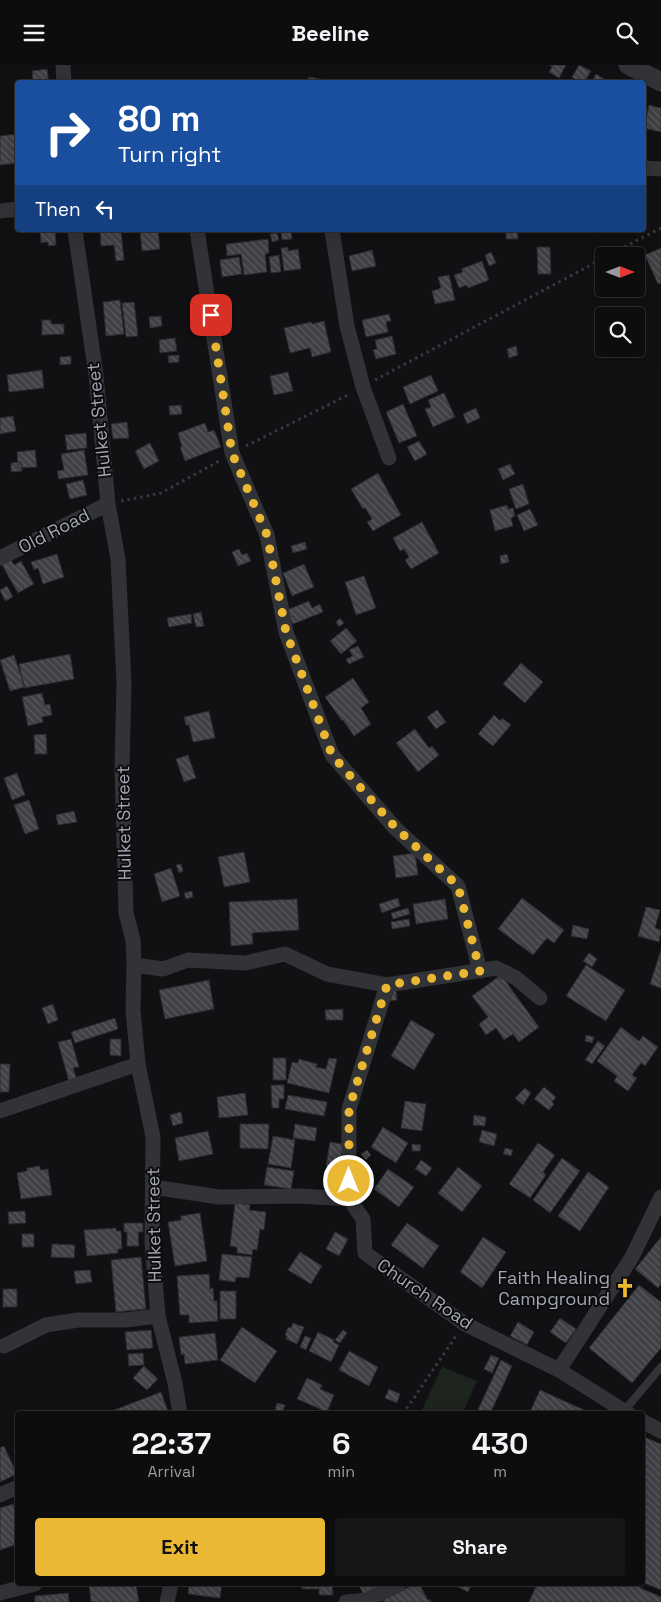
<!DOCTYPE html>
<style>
:root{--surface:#0d0d0e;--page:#161617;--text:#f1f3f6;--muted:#9a9c9e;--line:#2d2d2e;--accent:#eab832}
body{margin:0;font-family:"Space Grotesk",sans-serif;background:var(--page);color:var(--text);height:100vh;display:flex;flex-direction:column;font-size:19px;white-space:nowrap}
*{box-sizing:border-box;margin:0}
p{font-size:16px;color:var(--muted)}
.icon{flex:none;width:28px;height:28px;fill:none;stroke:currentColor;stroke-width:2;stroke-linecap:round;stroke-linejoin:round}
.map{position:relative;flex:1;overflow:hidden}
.side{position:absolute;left:15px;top:1346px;width:630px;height:175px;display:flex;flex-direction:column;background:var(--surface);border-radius:5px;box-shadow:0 5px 20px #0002,0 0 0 1px var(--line)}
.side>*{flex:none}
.top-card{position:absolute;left:15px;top:15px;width:631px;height:152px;border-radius:5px;box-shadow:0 5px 20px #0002,0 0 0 1px var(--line);background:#1a4fa0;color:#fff;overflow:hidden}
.needle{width:32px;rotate:90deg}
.controls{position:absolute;left:595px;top:182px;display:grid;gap:10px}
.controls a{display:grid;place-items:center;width:50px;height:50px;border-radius:5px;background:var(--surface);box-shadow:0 5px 20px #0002,0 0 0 1px var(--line);font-size:25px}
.pin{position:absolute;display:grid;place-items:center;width:42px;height:42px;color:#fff;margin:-21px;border-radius:10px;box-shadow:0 2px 8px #0006}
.me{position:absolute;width:55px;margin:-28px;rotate:0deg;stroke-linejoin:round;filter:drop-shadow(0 0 4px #0008)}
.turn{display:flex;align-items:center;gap:18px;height:105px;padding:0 20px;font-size:22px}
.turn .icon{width:65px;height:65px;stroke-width:2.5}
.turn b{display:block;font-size:35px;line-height:42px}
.then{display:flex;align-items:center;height:48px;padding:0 20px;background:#0003;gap:10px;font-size:19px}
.eta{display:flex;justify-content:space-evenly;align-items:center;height:85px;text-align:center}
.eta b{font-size:30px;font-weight:800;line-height:35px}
.button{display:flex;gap:10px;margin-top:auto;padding:10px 20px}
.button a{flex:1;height:58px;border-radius:5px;background:var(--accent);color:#111;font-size:20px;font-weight:800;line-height:58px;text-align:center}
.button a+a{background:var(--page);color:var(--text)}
header{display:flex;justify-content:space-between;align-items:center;height:65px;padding:0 20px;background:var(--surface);font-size:22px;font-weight:800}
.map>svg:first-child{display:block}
.pitch{fill:#1e251f}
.building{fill:url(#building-back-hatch);stroke:#2b2b2f}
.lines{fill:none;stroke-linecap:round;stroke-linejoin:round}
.path{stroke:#383a3e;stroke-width:3;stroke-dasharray:2.5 4;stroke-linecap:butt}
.service{stroke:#323337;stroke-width:8}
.minor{stroke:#323337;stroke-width:15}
.tertiary{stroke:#323337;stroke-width:19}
.route{stroke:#eab832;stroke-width:9;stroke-dasharray:0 16.2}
.labels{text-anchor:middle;stroke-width:4;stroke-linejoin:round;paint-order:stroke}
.street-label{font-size:18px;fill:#a3a7b3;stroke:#0c0c0e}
.poi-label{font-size:18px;fill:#a3a7b3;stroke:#0c0c0e;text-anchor:end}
</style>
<header><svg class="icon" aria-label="menu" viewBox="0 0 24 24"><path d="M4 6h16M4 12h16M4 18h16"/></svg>Beeline<svg class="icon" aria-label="search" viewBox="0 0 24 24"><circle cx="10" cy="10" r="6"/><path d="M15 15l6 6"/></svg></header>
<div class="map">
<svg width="661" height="1537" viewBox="0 0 661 1537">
<defs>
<pattern id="building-back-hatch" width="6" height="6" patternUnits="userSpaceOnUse" patternTransform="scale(1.25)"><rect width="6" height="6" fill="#404146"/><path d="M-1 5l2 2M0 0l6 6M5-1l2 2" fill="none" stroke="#585a5e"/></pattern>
</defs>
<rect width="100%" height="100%" fill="#111113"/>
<path class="pitch" d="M442,1302L477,1316L462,1349H420Z"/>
<path class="building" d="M549,0H566L559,13L549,7L552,2Z
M579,0L591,6L584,18H581L572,12Z
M47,4L49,18H33L32,6Z
M596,9L611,18H591Z
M308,12L321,14V18H309Z
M649,40L661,43V67L644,63Z
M17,69L18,98L0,100V71Z
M40,165H55L56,180L48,181V177L41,178Z
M100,165H121L124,195L116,196L114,180L101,181Z
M140,165H160H158L160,184L142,186Z
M506,165H517L518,174H506Z
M291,166L292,174L282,175L281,167Z
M277,168L279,175L272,177L270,169Z
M268,174L269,188L265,189L267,207L244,210L241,189L227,191L226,179Z
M288,182V186L298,184L301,204L284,206L281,183Z
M537,182H550L551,209H538Z
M661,183V218L658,219L645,190Z
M372,185L376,201L352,206L349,191Z
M491,187L496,198L489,201L485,190Z
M279,190L281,207L271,208L269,192Z
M239,192L242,209L222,212L220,195Z
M482,196L489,215L468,223L467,220L459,223L454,210L463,207L461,204Z
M449,210L455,235L435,239L432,226L441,223L438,212Z
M120,235L124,269L106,271L103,237Z
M134,237L138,271L126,272L122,238Z
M389,249L391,256L386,257L388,267L366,272L362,255Z
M161,251L162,261L150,263L149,252Z
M42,255H51V259H64V269L42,270Z
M324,256L331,287L312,292L310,283L290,288L284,263L311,257L312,259Z
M392,271L396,289L376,294L373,285L377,284L375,275Z
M175,273L177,286L160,288L159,275Z
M516,281L518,290L509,293L507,284Z
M179,290V297L169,298L168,291Z
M71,291V299L60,300V292Z
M42,305L44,323L9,327L7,310Z
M288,307L293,326L274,330L270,311Z
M431,310L438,326L410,339L403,322Z
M444,328L455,352L433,362L425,344L431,342L428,335Z
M403,339L417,371L399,378L386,347Z
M181,340L182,349L170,350L169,341Z
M476,343L480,353L467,359L463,349Z
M13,351L16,366L0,369V353Z
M127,357L129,373L113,374L111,359Z
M205,358L208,367L214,365L221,382L185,396L180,382H182L178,368Z
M86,368L87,383L67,385L65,370Z
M419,376L427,389L415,396L407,382Z
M150,378L159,396L144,404L135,386Z
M35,385L37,402L18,403L17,387Z
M84,385L88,410L59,414L57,406L64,405L61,389Z
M21,397L22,406L11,407V398Z
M510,399L515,409L503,415L498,404Z
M378,408L401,450L373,466L367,457L372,454L365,443L363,444L351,424Z
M83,415L87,430L70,434L66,419Z
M523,419L529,439L516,444L509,424Z
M507,440L508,444L513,443L515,451L511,453L513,461L495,466L490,445Z
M530,444L538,460L524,466L517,450Z
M422,457L439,488L411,504L405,495L409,492L404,484L400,486L393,473Z
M305,477L307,484L293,488L291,481Z
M239,484L242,490L247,488L251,496L238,501L232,487Z
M57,489L64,512L43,519L38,503L34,505L31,497Z
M507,489L509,497L501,499L500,491Z
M11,495L14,500L21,496L34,519L18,528L2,500Z
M304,499L314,522L292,531L283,508Z
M364,511L376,543L356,550L345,517Z
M7,521L13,532L5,536L0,525Z
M309,536L312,543L320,539L323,547L293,559L287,545Z
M201,547L204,561L196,562L193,549Z
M191,549L192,558L169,562L167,553Z
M340,553L344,558L339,562L336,557Z
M346,563L357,576L341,589L330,576Z
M358,581L364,592L349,599L346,594L353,591L349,585Z
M70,589L74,614L24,623L19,599Z
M14,590L25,622L10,626L0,595Z
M521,598L543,617L525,638L503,619Z
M353,613L369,637L361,643L371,659L354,671L343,655L342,656L325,632Z
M42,628L45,640L50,639L52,650L42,652L43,657L28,661L22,632Z
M437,645L446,657L436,664L427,652Z
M209,646L215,673L193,677L189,660H186L184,652Z
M494,650L500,656L502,653L511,660L493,681L478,669Z
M415,664L429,683L432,681L439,690L418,707L396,678Z
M46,669L47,689H35L34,670Z
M188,690L196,713L184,717L176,694Z
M17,708L25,730L12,735L4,713Z
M29,735L39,764L25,769L14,740Z
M74,746L77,757L58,760L56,750Z
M244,787L250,817L224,822L218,792Z
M415,788L418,810L396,813L393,791Z
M181,799L183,806L179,808L176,800Z
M171,803L180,831L162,837L154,809Z
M192,826L193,832L186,834L184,828Z
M398,833L400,841L382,848L379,839Z
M522,833L564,865L554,878L547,873L533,890L498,864Z
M297,834L299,865L252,868L253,879L231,881L229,837Z
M445,834L448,854L416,859L413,839Z
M646,842L660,845L655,863L661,865L659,877L638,871Z
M408,843L410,849L393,854L391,848Z
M409,854L410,861L392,864L391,857Z
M573,860L589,864L587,874L571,871Z
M661,885V923L650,919Z
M589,888L597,894L592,902L583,896Z
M586,900L625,925L606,956L566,931Z
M501,910L539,962L519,977L513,969L504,975L496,963L486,970L479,959L488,952L472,931Z
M209,915L214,944L165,954L159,925Z
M395,920L397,935L390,936Z
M53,939L58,955L48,959L42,943Z
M343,944V955H326L325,945Z
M115,953L118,964L75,978L71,967Z
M411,955L435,969L414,1005L391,991Z
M621,962L639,976L643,971L658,982L645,1001L641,998L632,1010L637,1013L628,1026L614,1016L617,1011L597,996Z
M586,970L594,972L592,978L585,976Z
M71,974L79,1002L73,1003L77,1015L69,1017L58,977Z
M110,974H121V991L110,990Z
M598,976L605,981L592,999L585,995Z
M273,993H286V1015H273Z
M329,993L337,994L329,1028L287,1018L292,997L298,998L299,994L317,999L316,1002L326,1004Z
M0,999H10L9,1027H0Z
M271,1020H284V1034H279V1043H272Z
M544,1022L556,1032L552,1037L554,1039L549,1045L534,1034Z
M525,1023L531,1028L523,1040L515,1033Z
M245,1028L248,1050L219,1053L217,1032Z
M288,1030L327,1037L324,1051L285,1044Z
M405,1036L426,1039L422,1066L401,1063Z
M181,1047L183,1058L173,1061L170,1050Z
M474,1050L486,1052L485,1061L473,1060Z
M240,1059H269L268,1084L240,1083Z
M295,1059L317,1063L315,1076L293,1073Z
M383,1062L408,1078L396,1098L371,1082Z
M482,1065L497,1069L494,1081L479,1077Z
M208,1066L213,1089L179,1096L175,1073Z
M273,1071L295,1075L291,1103L268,1099Z
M330,1077L348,1080L343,1104L326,1101Z
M538,1078L555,1090L543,1107L546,1110L530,1133L509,1119Z
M412,1079L421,1080L420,1086H412Z
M505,1083L513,1085L511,1091L503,1089Z
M367,1085L371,1090L366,1095L361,1089Z
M562,1093L580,1106L550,1148L533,1135Z
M421,1095L432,1103L426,1111L415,1104Z
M40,1101V1105L48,1104L52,1130L21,1134L17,1108L27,1106V1103Z
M267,1102L294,1106L291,1124L264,1120Z
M458,1102L482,1121L462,1147L438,1128Z
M388,1104L414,1122L399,1142L374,1124Z
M588,1107L609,1122L580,1166L558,1151Z
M235,1138L250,1140L249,1145L266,1147L264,1165L260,1164L257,1185L253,1184L252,1190L237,1188V1182L230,1181Z
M25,1146L26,1158L9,1159L8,1147Z
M200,1148L207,1196L175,1201L168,1157L181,1155V1151Z
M124,1158H143V1167H138L139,1181H127V1167H124Z
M407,1158L439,1181L423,1203L391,1180Z
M116,1163V1166H121L122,1184H118V1188L87,1191L84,1165Z
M335,1167L348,1174L339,1191L326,1184Z
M22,1169H34V1182H22Z
M483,1172L506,1187L482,1223L460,1207Z
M661,1172V1219L658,1223L635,1204Z
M52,1179L75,1180L74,1193L51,1192Z
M300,1187L322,1201L311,1219L288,1205Z
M222,1189L252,1192L249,1213L236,1212L235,1217L219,1215Z
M141,1192L146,1244L116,1247L111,1195Z
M90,1205L92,1217L76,1219L74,1206Z
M209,1209L210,1224L213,1223L214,1236H217L218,1256L189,1258V1250H180L177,1211Z
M639,1220L661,1237V1283L632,1318L589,1283Z
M3,1224H17V1242H3Z
M220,1226H236V1254H220Z
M560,1253L576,1264L566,1278L550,1267Z
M518,1257L534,1267L527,1280L510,1271Z
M293,1258L304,1262L297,1279L286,1274L287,1271L285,1270L288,1262L291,1263Z
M242,1262L277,1286L255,1318L220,1295Z
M151,1265L153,1283L127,1285L125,1267Z
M343,1265L347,1268L340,1278L335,1275Z
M318,1267L334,1275L333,1277L339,1280L331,1297L309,1286Z
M215,1268L218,1295L185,1299L184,1289L181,1290L179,1272Z
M305,1271L311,1273L306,1285L300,1282Z
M349,1286L378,1302L369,1321L339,1305Z
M143,1288L144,1300L129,1301L128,1289Z
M491,1290L499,1293L492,1308L484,1304Z
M501,1295L512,1301L490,1349H476Z
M144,1301L158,1314L147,1325L133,1313Z
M307,1313L322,1320L320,1324L334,1330L327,1347L297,1334Z
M389,1324L400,1329L397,1338L385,1333Z
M540,1325L593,1349H529Z
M161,1327L169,1349H109V1347Z
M277,1338L285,1340L282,1349H274Z
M642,1371L661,1379V1525L642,1517Z
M4,1381L17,1409L0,1417V1383Z
M13,1439L18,1452V1460L16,1461L18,1479L0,1485V1443Z
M107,1519H136L139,1537H91L89,1521Z
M189,1519H222L220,1533L188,1529Z
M302,1519H332L333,1530H319V1524H302Z
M358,1519H386L364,1530Z
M415,1519H419L428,1535L430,1534L431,1537H384L383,1535Z
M452,1519H472L468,1527Z
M537,1519H632L661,1532V1537H529Z
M68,1528L69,1537H35V1531Z"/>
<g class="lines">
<path class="path" d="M607,191L661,163
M375,315L604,193
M246,381L350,329
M121,436L161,428L221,395
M403,1349L456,1271"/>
<path class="service" d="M624,1346L661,1302"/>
<path class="minor" d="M63,0L64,18
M644,103L661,104
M0,146L18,144
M75,165L96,310L108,439L118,494L124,618L122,704L126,848L133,875L134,900L133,945L138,999L153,1072L152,1177L158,1251L175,1318L180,1349
M197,165L232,388L267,470L286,567L332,690L395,763L458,821L480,906
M332,165L347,261L363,322L389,393
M0,493L108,439
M134,900L163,904L188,895L245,898L285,889L327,909L387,920L496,903L516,913L540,933
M0,1046L138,999
M153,1122L219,1132L300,1131L349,1134L363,1154L365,1188L465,1259L559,1305L629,1349
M349,1134V1044L387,920
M4,1281L46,1260L78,1255H125L158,1251
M559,1305L632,1192L661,1132
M642,1356L661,1366
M0,1430L18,1422
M0,1528L35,1519
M167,1537L171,1519
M346,1537L367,1535L399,1519"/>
<path class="tertiary" d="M628,0L661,17"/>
</g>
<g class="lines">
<path class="route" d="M211,250L232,388L267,470L286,567L332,690L395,762L458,821L480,906L387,920L349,1044V1116"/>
</g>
<defs>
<symbol id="church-bare" viewBox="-9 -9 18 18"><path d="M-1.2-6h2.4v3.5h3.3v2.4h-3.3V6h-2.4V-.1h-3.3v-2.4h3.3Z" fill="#eab832" stroke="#0c0c0e" stroke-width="2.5" paint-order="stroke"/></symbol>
</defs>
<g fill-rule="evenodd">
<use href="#church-bare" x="611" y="1209" width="28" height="28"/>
</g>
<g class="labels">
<g class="street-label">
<text transform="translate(99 355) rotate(-96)" y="6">Hulket Street</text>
<text transform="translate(54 466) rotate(-27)" y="6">Old Road</text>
<text transform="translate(124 758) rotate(-91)" y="6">Hulket Street</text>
<text transform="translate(154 1160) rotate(-91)" y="6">Hulket Street</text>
<text transform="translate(425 1229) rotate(34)" y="6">Church Road</text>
</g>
<g class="poi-label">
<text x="610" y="1219">Faith Healing<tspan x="610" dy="21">Campground</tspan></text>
</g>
</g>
</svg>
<div class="controls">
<a><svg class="needle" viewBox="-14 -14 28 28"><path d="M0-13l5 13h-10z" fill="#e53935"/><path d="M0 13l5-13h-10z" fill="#9a9c9e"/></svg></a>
<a><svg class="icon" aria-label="search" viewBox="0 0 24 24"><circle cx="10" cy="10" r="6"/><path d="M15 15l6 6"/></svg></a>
</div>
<div class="pin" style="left:211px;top:250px;background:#d93025"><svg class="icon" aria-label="arrive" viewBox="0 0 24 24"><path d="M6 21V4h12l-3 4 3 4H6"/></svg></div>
<svg class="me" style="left:349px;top:1116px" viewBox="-20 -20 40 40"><circle r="17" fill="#eab832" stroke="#fff" stroke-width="3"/><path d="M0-11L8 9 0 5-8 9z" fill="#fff"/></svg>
<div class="top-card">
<div class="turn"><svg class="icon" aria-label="right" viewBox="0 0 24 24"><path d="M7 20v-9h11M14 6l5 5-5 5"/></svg><div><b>80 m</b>Turn right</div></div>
<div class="then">Then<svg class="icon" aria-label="left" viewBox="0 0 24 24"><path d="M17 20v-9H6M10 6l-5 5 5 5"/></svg></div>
</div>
<section class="side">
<div class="eta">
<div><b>22:37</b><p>Arrival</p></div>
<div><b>6</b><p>min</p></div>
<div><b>430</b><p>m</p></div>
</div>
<div class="button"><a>Exit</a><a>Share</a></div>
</section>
</div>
